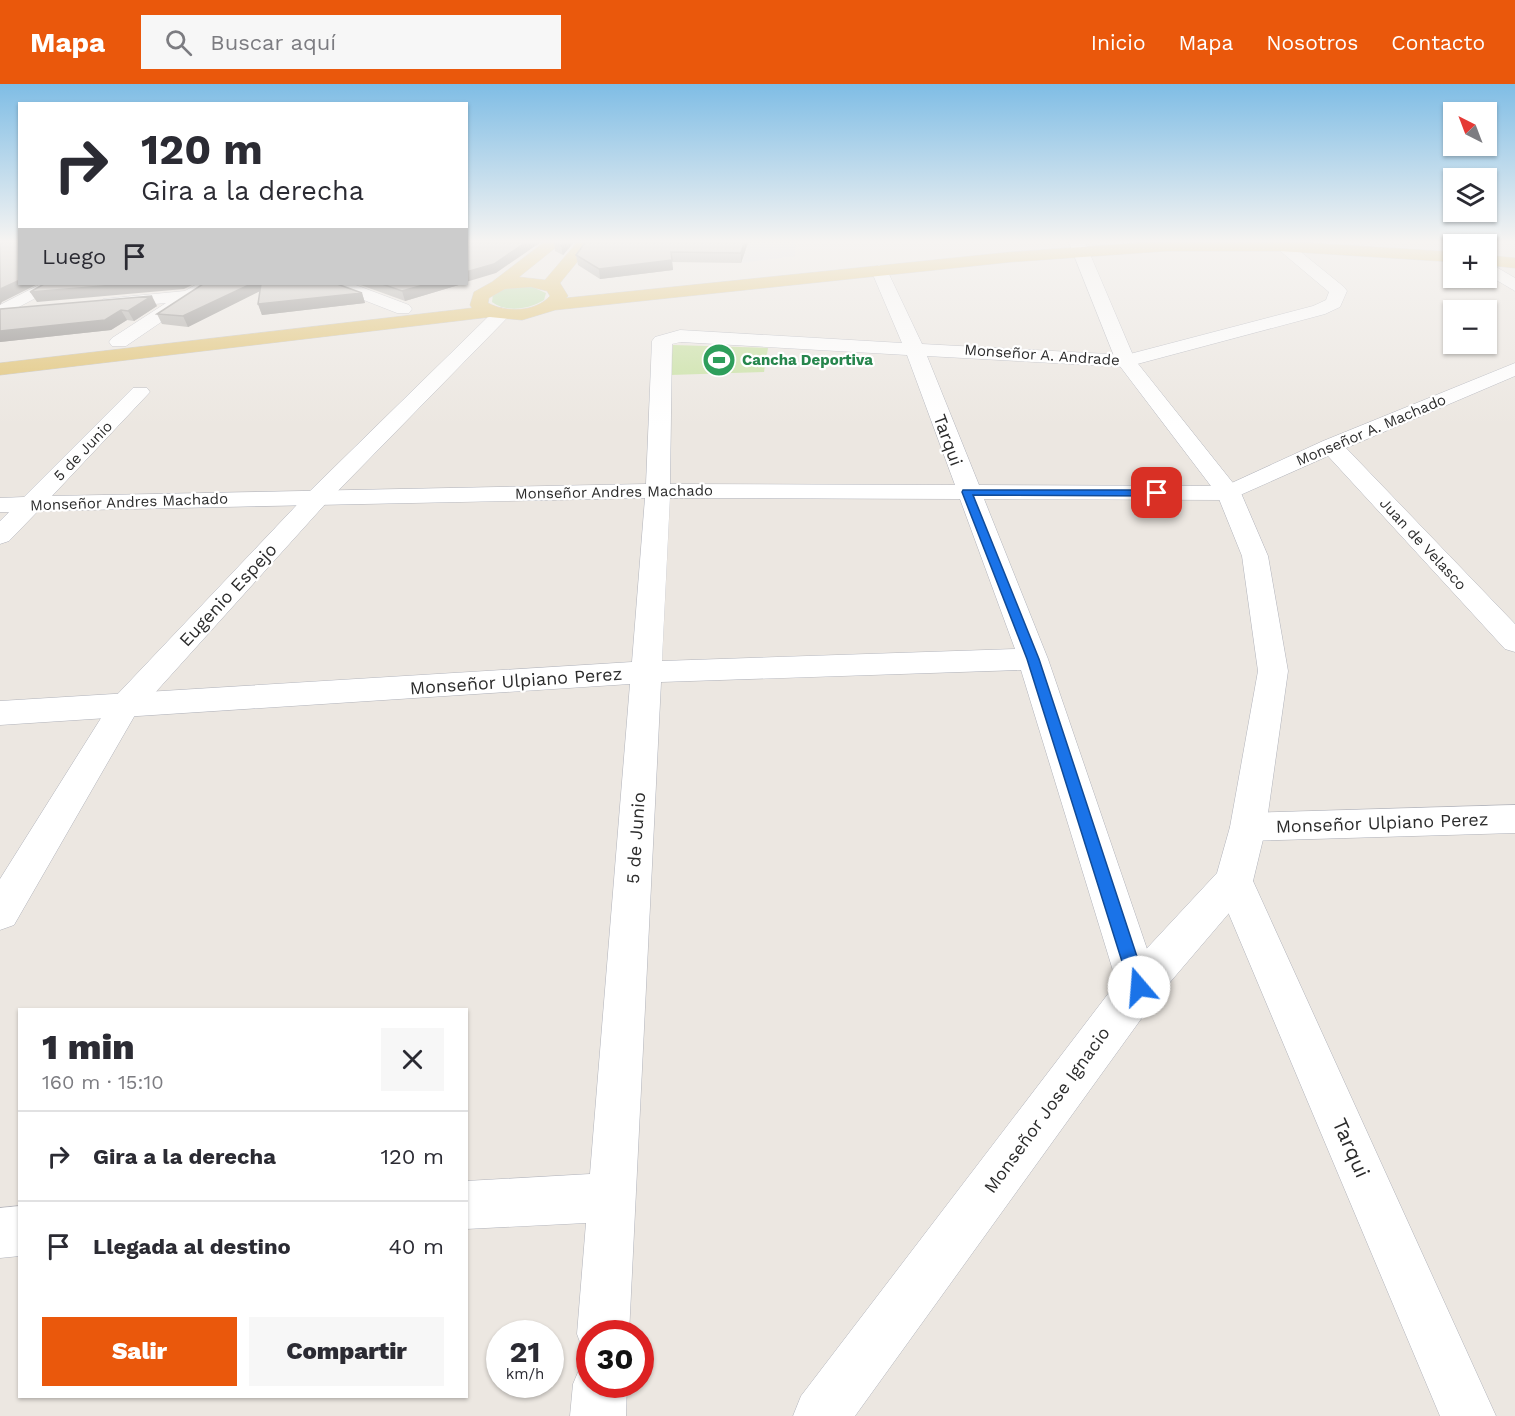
<!DOCTYPE html>
<html lang="es">
<meta charset="utf-8">
<style>
:root{--surface:#fff;--page:#f7f7f7;--text:#2b2b33;--muted:#7c7c81;--line:#e1e1e2;--accent:#ea580c}
body{margin:0;font-family:"Work Sans",sans-serif;background:var(--page);color:var(--text);height:100vh;display:flex;flex-direction:column;font-size:22px;white-space:nowrap}
*{box-sizing:border-box;margin:0}
p{font-size:20px;color:var(--muted)}
.icon{flex:none;width:33px;height:33px;fill:none;stroke:currentColor;stroke-width:2;stroke-linecap:round;stroke-linejoin:round}
.map{position:relative;flex:1;overflow:hidden}
.drawer{position:absolute;left:18px;top:924px;width:450px;height:390px;display:flex;flex-direction:column;background:var(--surface);border-radius:0px;box-shadow:0 2px 4px #0004}
.drawer>*{flex:none}
.guide{position:absolute;left:18px;top:18px;width:450px;height:183px;border-radius:0px;box-shadow:0 2px 4px #0004;background:#fff;color:var(--text);overflow:hidden}
.needle{width:39px;rotate:318deg}
.buttons{position:absolute;left:1443px;top:18px;display:grid;gap:12px}
.buttons a{display:grid;place-items:center;width:54px;height:54px;border-radius:0px;background:var(--surface);box-shadow:0 2px 4px #0004;font-size:30px}
.speed{position:absolute;left:486px;top:1236px;display:flex;gap:12px;font-size:30px;font-weight:700;text-align:center}
.speed>*{display:grid;place-content:center;width:78px;height:78px;border-radius:50%;background:var(--surface);box-shadow:0 2px 4px #0004;line-height:1}
.speed small{font-size:15px;font-weight:400}
.speed .limit{border:9px solid #d22;background:#fff;color:#111}
.pin{position:absolute;display:grid;place-items:center;width:51px;height:51px;color:#fff;margin:-26px;border-radius:12px;box-shadow:0 3px 9px #0006}
.me{position:absolute;width:66px;margin:-33px;rotate:342deg;stroke-linejoin:round;filter:drop-shadow(0 0 4px #0008)}
.turn{display:flex;align-items:center;gap:21px;height:126px;padding:0 24px;font-size:27px}
.turn .icon{width:78px;height:78px;stroke-width:2.5}
.turn b{display:block;font-size:42px;line-height:51px}
.then{display:flex;align-items:center;height:57px;padding:0 24px;background:#0003;gap:12px;font-size:22px}
.round{display:grid;place-items:center;flex:none;width:63px;height:63px;border-radius:0px;background:var(--page)}
.summary{display:flex;align-items:center;justify-content:space-between;height:102px;padding:0 24px}
h1{font-size:36px;font-weight:800;line-height:45px}
.cta{display:flex;gap:12px;margin-top:auto;padding:12px 24px}
.cta a{flex:1;height:69px;border-radius:0px;background:var(--accent);color:#fff;font-size:24px;font-weight:800;line-height:69px;text-align:center}
.cta a+a{background:var(--page);color:var(--text)}
ul{padding:0;list-style:none}
li{display:flex;align-items:center;gap:18px;height:90px;padding:0 24px;border-top:2px solid var(--line)}
li div{flex:1}
li b{display:block;font-size:22px}
li em{font-style:normal}
header{display:flex;align-items:center;gap:36px;box-sizing:border-box;height:84px;padding:0 30px;background:var(--accent);color:#fff}
header strong{font-size:28px}
nav{display:flex;gap:33px;margin-inline-start:auto;font-size:21px}
.search{width:420px;height:54px;background:var(--page);display:flex;align-items:center;gap:15px;box-sizing:border-box;padding:0 21px;border-radius:0px;color:var(--muted);font-size:22px}
.map>svg:first-child{display:block}
.industrial{fill:#e1e0e6}
.green{fill:#b9dba4}
.pitch{fill:#c8e1a2}
.lines{fill:none;stroke-linecap:round;stroke-linejoin:round}
.minor-casing{stroke:#b1b3bb;stroke-width:1}
.tertiary-casing{stroke:#b1b3bb;stroke-width:1}
.primary-casing{stroke:#c4c4c4;stroke-width:1}
.minor{fill:#fff;fill-rule:evenodd}
.tertiary{fill:#fff;fill-rule:evenodd}
.primary{fill:#e0c272;fill-rule:evenodd}
.wall{fill:#a9a6a2}
.shaded-wall{fill:#8a8784}
.building{fill:#c5c1bc;stroke:#8a8784;stroke-width:1.5}
.route{fill:#1a73e8;stroke:#114b97;stroke-width:1.5}
.labels{text-anchor:middle;stroke-width:4.5;stroke-linejoin:round;paint-order:stroke}
.far-street-label{font-size:15px;fill:#2c2c2c;stroke:#fff}
.far-leisure-label{font-size:15px;font-weight:bold;fill:#27864d;stroke:#fff;text-anchor:start}
.street-label{font-size:18px;fill:#2c2c2c;stroke:#fff}
.near-street-label{font-size:21px;fill:#2c2c2c;stroke:#fff}
</style>
<header>
<strong>Mapa</strong>
<div class="search"><svg class="icon" aria-label="search" viewBox="0 0 24 24"><circle cx="10" cy="10" r="6"/><path d="M15 15l6 6"/></svg>Buscar aquí</div>
<nav><a>Inicio</a><a>Mapa</a><a>Nosotros</a><a>Contacto</a></nav>
</header>
<div class="map">
<svg width="1515" height="1332" viewBox="0 0 1515 1332">
<rect width="100%" height="100%" fill="#ece7e1"/>
<path class="industrial" d="M750,157H796L795,172L741,179Z"/>
<path class="green" d="M530,202L546,209L544,216C530,225 506,229 492,218L493,210L505,205Z"/>
<path class="pitch" d="M673,261L768,264L764,288L670,291Z"/>
<g class="lines">
<defs>
<path id="minor" d="M1439,156H1458L1462,160H1454V165Z
M1285,158L1291,160L1344,203L1347,207L1340,223L1325,230L1126,283L927,272L979,401L1225,402L1323,357L1515,279V292L1346,364L1515,540V568L1505,565L1328,372L1229,416L984,415L1048,575L1160,903L1154,917L1139,922L1124,917L1118,903L1021,586L661,598L629,1250H590V1271L584,1269L577,1250L586,1139L466,1145V1097L590,1090L630,600L0,641V617L632,578L645,414L38,427L9,457L0,460V437L9,428H0V414L24,413L133,304H147L150,308L52,412L646,400L652,257L655,253L680,246L902,259L871,186L879,181L887,186L922,260L1126,271L1313,222L1326,216L1329,208L1279,166L1277,163L1279,160ZM681,258L907,271L955,401L670,400L672,260ZM670,414L960,415L1015,565L662,577Z
M1486,177L1515,194V207L1486,190Z
M41,200H62L0,233V221Z
M197,200H217L126,262H112L109,258L112,254L166,219L109,224L103,223L100,219L103,215L185,207Z
M330,200H353L409,221L412,225L409,229H397L333,204Z
M1515,721V749L1248,757L1235,753L1230,743L1235,733L1248,729Z
M1234,781L1247,786L1253,797L1496,1332H1440L1215,797L1221,786Z
M20,1122V1172L0,1174V1124Z
M590,1277V1300H627L626,1332H570L573,1300L581,1281Z"/>
<path id="tertiary" d="M1068,156H1084L1135,276L1241,409L1268,472L1288,587L1266,743L1253,797L1247,808L1154,917L855,1332H793L801,1312L1124,889L1217,789L1230,743L1258,587L1242,472L1217,410L1116,277Z
M502,224L511,229L508,233L328,417L135,631L14,841L0,846V795L113,615L310,407L496,225Z"/>
<path id="primary" d="M547,156H565L519,193L545,196L579,156H595L560,199L568,212L566,214L1011,168L1167,157H1279L1454,168V178L1279,167H1167L1011,178L555,226L522,236L490,233L0,291V279L472,224L470,221L474,208L492,198ZM531,203L547,207L550,212C536,228 506,229 488,219L489,214L505,205Z
M1486,171L1515,174V184L1486,181Z"/>
</defs>
<use href="#minor" class="minor-casing"/>
<use href="#tertiary" class="tertiary-casing"/>
<use href="#primary" class="primary-casing"/>
<use href="#minor" class="minor"/>
<use href="#tertiary" class="tertiary"/>
<use href="#primary" class="primary"/>
</g>
<path class="wall" d="M576,156L563,171L555,167L554,157Z
M587,156H749L741,179L672,178L673,186L600,195L578,181L576,171Z
M203,200L362,209L365,219L262,231L258,220L260,207L188,243L162,240L157,230Z
M358,200H462L405,217Z
M157,222L134,237L127,236L111,246L0,258V225Z"/>
<path class="shaded-wall" d="M529,156H544L496,189L466,198V188Z
M567,156H576L563,171L561,162Z
M745,156H749L741,179V169Z
M672,176L673,186L600,195L599,185Z
M20,196V200H38L2,218L0,221V205Z
M127,200H194L184,205L37,218L30,208Z
M251,200H265L266,204L188,243L183,232Z
M427,200H462L405,217L402,207Z
M362,209L365,219L262,231L258,220Z
M152,212L157,222L134,237L128,227Z
M121,226L127,236L111,246L0,258V247Z"/>
<path class="building" d="M0,156H20V196L0,205Z
M466,156H529L494,180L466,188Z
M555,156H567L561,162L554,157Z
M587,156H745L741,169L671,168L672,176L599,185L576,171Z
M44,200H127L30,208Z
M203,200H251L183,232L157,230Z
M261,200H337L362,209L258,220Z
M382,200H427L402,207Z
M152,212L128,227L121,226L105,236L0,247V225Z"/>
<linearGradient id="sky" x2="0" y2="1"><stop stop-color="#7fbde5"/><stop offset="0.46" stop-color="#f6f4f2"/><stop offset="1" stop-color="#f6f4f2" stop-opacity="0"/></linearGradient>
<rect width="1515" height="342" fill="url(#sky)"/>
<path class="route" d="M963,406H1157L1162,409L1157,412L973,411L1039,575L1147,903L1145,908L1139,911L1133,908L1130,903L1027,575L962,408Z"/>
<defs>
<symbol id="stadium-disc" viewBox="-11 -11 22 22"><circle r="9.5" fill="#2e9e5b" stroke="#fff"/><path d="M0-5a6.5 5 0 1 0 0 10a6.5 5 0 1 0 0-10ZM-3.5-1.8h7v3.6h-7Z" fill="#fff"/></symbol>
</defs>
<g fill-rule="evenodd">
<use href="#stadium-disc" x="700" y="257" width="38" height="38"/>
</g>
<g class="labels">
<g class="far-street-label">
<text transform="translate(1042 271) rotate(4)" y="5">Monseñor A. Andrade</text>
<text transform="translate(1371 346) rotate(-23)" y="5">Monseñor A. Machado</text>
<text transform="translate(83 367) rotate(-46)" y="5">5 de Junio</text>
<text transform="translate(614 408) rotate(-1)" y="5">Monseñor Andres Machado</text>
<text transform="translate(129 418) rotate(-2)" y="5">Monseñor Andres Machado</text>
<text transform="translate(1423 460) rotate(47)" y="5">Juan de Velasco</text>
</g>
<g class="far-leisure-label">
<text x="742" y="281">Cancha Deportiva</text>
</g>
<g class="street-label">
<text transform="translate(948 356) rotate(70)" y="6">Tarqui</text>
<text transform="translate(228 511) rotate(-47)" y="6">Eugenio Espejo</text>
<text transform="translate(516 597) rotate(-4)" y="6">Monseñor Ulpiano Perez</text>
<text transform="translate(1382 739) rotate(-2)" y="6">Monseñor Ulpiano Perez</text>
<text transform="translate(636 754) rotate(-86)" y="6">5 de Junio</text>
<text transform="translate(1047 1026) rotate(-54)" y="6">Monseñor Jose Ignacio</text>
</g>
<g class="near-street-label">
<text transform="translate(1351 1064) rotate(66)" y="7">Tarqui</text>
</g>
</g>
</svg>
<div class="buttons">
<a><svg class="needle" viewBox="-14 -14 28 28"><path d="M0-13l5 13h-10z" fill="#e53935"/><path d="M0 13l5-13h-10z" fill="#7c7c81"/></svg></a>
<a><svg class="icon" aria-label="layers" viewBox="0 0 24 24"><path d="M12 4l9 5-9 5-9-5zM3 14l9 5 9-5"/></svg></a>
<a>+</a>
<a>−</a>
</div>
<div class="speed"><div>21<small>km/h</small></div><div class="limit">30</div></div>
<div class="pin" style="left:1157px;top:409px;background:#d93025"><svg class="icon" aria-label="arrive" viewBox="0 0 24 24"><path d="M6 21V4h12l-3 4 3 4H6"/></svg></div>
<svg class="me" style="left:1139px;top:903px" viewBox="-20 -20 40 40"><circle r="19" fill="#fff"/><path d="M0-13L10 11 0 6-10 11z" fill="#1a73e8"/></svg>
<div class="guide">
<div class="turn"><svg class="icon" aria-label="right" viewBox="0 0 24 24"><path d="M7 20v-9h11M14 6l5 5-5 5"/></svg><div><b>120 m</b>Gira a la derecha</div></div>
<div class="then">Luego<svg class="icon" aria-label="arrive" viewBox="0 0 24 24"><path d="M6 21V4h12l-3 4 3 4H6"/></svg></div>
</div>
<section class="drawer">
<div class="summary"><div><h1>1 min</h1><p>160 m · 15:10</p></div><a class="round"><svg class="icon" aria-label="close" viewBox="0 0 24 24"><path d="M6 6l12 12M18 6L6 18"/></svg></a></div>
<ul>
<li><svg class="icon" aria-label="right" viewBox="0 0 24 24"><path d="M7 20v-9h11M14 6l5 5-5 5"/></svg><div><b>Gira a la derecha</b></div><em>120 m</em></li>
<li><svg class="icon" aria-label="arrive" viewBox="0 0 24 24"><path d="M6 21V4h12l-3 4 3 4H6"/></svg><div><b>Llegada al destino</b></div><em>40 m</em></li>
</ul>
<div class="cta"><a>Salir</a><a>Compartir</a></div>
</section>
</div>
